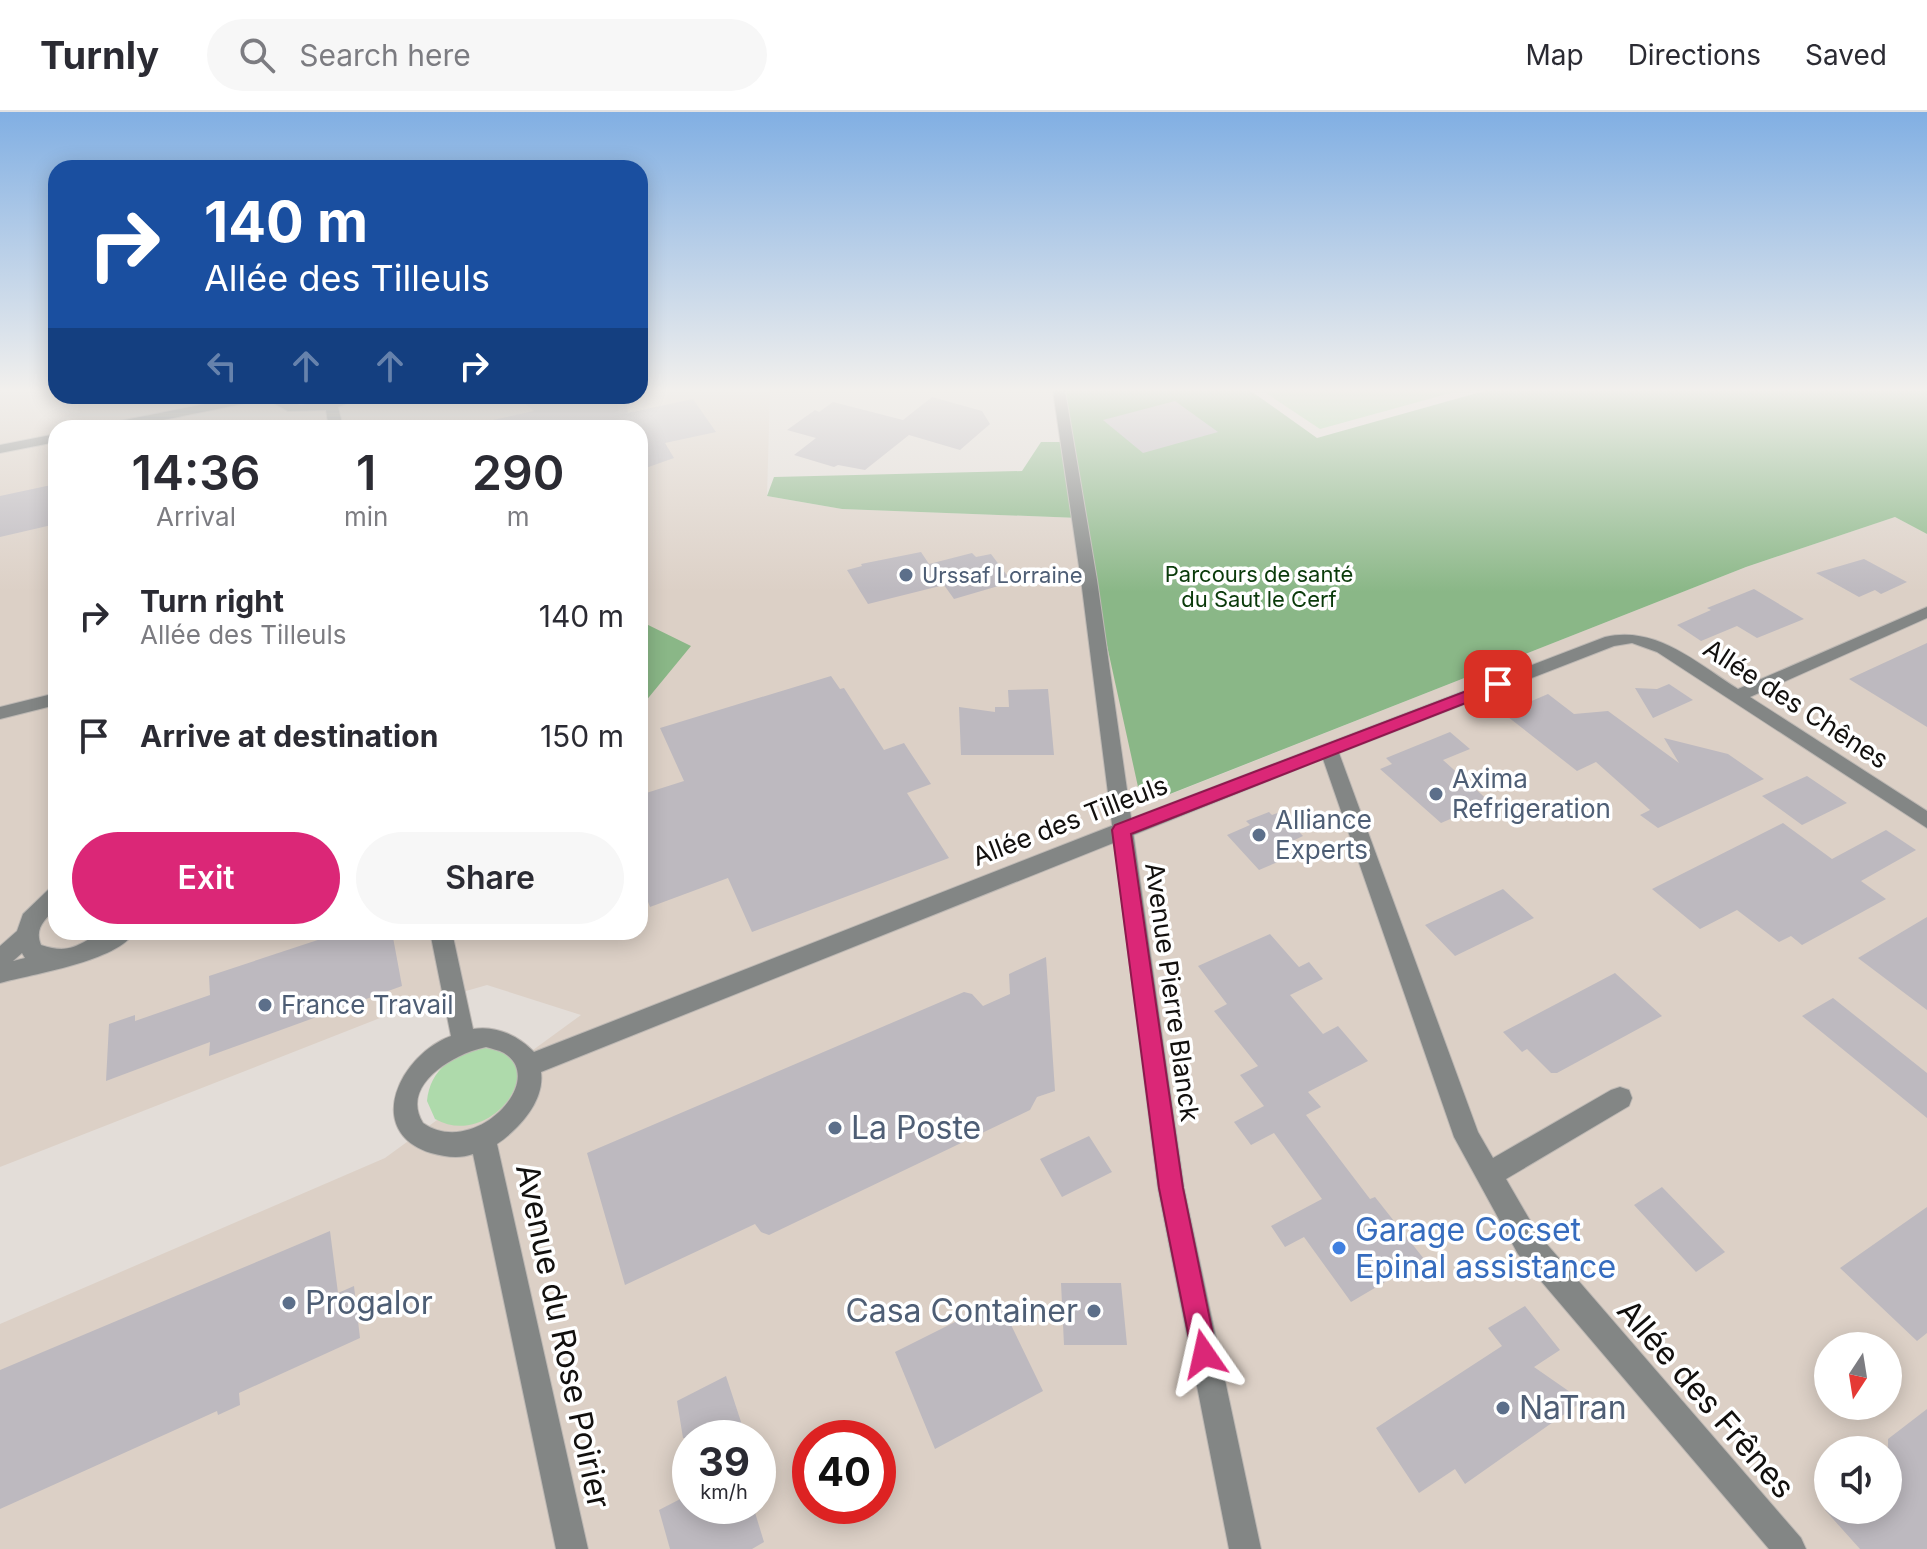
<!DOCTYPE html>
<meta charset="utf-8">
<style>
:root{--surface:#fff;--page:#f7f7f7;--text:#2b2b33;--muted:#7c7c81;--line:#e1e1e2;--accent:#db2777}
body{margin:0;font-family:Inter,sans-serif;background:var(--page);color:var(--text);height:100vh;display:flex;flex-direction:column;font-size:30px;white-space:nowrap}
*{box-sizing:border-box;margin:0}
p{font-size:26px;color:var(--muted)}
.icon{flex:none;width:44px;height:44px;fill:none;stroke:currentColor;stroke-width:2;stroke-linecap:round;stroke-linejoin:round}
.map{position:relative;flex:1;overflow:hidden}
.side{position:absolute;left:48px;top:308px;width:600px;height:520px;display:flex;flex-direction:column;background:var(--surface);border-radius:24px;box-shadow:0 4px 20px #0003}
.side>*{flex:none}
.guide{position:absolute;left:48px;top:48px;width:600px;height:244px;border-radius:24px;box-shadow:0 4px 20px #0003;background:#1a4fa0;color:#fff;overflow:hidden}
.needle{width:52px;rotate:192deg}
.controls{position:absolute;left:1814px;top:1220px;display:grid;gap:16px}
.controls a{display:grid;place-items:center;width:88px;height:88px;border-radius:50%;background:var(--surface);box-shadow:0 4px 20px #0003;font-size:40px}
.speed{position:absolute;left:672px;top:1308px;display:flex;gap:16px;font-size:40px;font-weight:700;text-align:center}
.speed>*{display:grid;place-content:center;width:104px;height:104px;border-radius:50%;background:var(--surface);box-shadow:0 4px 20px #0003;line-height:1}
.speed small{font-size:20px;font-weight:400}
.speed .limit{border:12px solid #d22;background:#fff;color:#111}
.pin{position:absolute;display:grid;place-items:center;width:68px;height:68px;color:#fff;margin:-34px;border-radius:16px;box-shadow:0 4px 12px #0006}
.me{position:absolute;width:88px;margin:-44px;rotate:349deg;stroke-linejoin:round;filter:drop-shadow(0 0 6px #0008)}
.turn{display:flex;align-items:center;gap:28px;height:168px;padding:0 24px;font-size:36px}
.turn .icon{width:104px;height:104px;stroke-width:2.5}
.turn b{display:block;font-size:56px;line-height:68px}
.lanes{display:flex;align-items:center;height:76px;padding:0 24px;background:#0003;justify-content:center;gap:40px;direction:ltr}
.lanes .off{opacity:.35}
.eta{display:flex;justify-content:space-evenly;align-items:center;height:136px;text-align:center}
.eta b{font-size:48px;font-weight:600;line-height:56px}
.primary-button{display:flex;gap:16px;margin-top:auto;padding:16px 24px}
.primary-button a{flex:1;height:92px;border-radius:48px;background:var(--accent);color:#fff;font-size:32px;font-weight:600;line-height:92px;text-align:center}
.primary-button a+a{background:var(--page);color:var(--text)}
ul{padding:0;list-style:none}
li{display:flex;align-items:center;gap:24px;height:120px;padding:0 24px}
li div{flex:1}
li b{display:block;font-size:30px}
li em{font-style:normal}
header{display:flex;align-items:center;gap:48px;box-sizing:border-box;height:112px;padding:0 40px;background:var(--surface);border-bottom:2px solid var(--line)}
header strong{font-size:38px}
nav{display:flex;gap:44px;margin-inline-start:auto;font-size:28px}
.search{width:560px;height:72px;background:var(--page);display:flex;align-items:center;gap:20px;box-sizing:border-box;padding:0 28px;border-radius:44px;color:var(--muted);font-size:30px}
.map>svg:first-child{display:block}
.built{fill:#dcd0c6;fill-rule:evenodd}
.green{fill:#aedaab}
.forest{fill:#8ab787}
.building{fill:#bdb9bf}
.lines{fill:none;stroke-linecap:round;stroke-linejoin:round}
.minor-casing{stroke:#bdb8b4;stroke-width:2}
.tertiary-casing{stroke:#bdb8b4;stroke-width:2}
.minor{fill:#838685;fill-rule:evenodd}
.tertiary{fill:#838685;fill-rule:evenodd}
.route{fill:#db2777;stroke:#8e194d;stroke-width:2}
.service-dot{fill:#5c6f8a;stroke:#fff;stroke-width:3}
.shop-dot{fill:#3f7fe0;stroke:#fff;stroke-width:3}
.labels{text-anchor:middle;stroke-width:7;stroke-linejoin:round;paint-order:stroke}
.far-park-label{font-size:22px;fill:#0a3a0a;stroke:#fff}
.far-service-label{font-size:22px;fill:#4e5e75;stroke:#fff;text-anchor:start}
.street-label{font-size:26px;fill:#12100e;stroke:#fff}
.service-label{font-size:26px;fill:#4e5e75;stroke:#fff;text-anchor:start}
.near-service-label{font-size:32px;fill:#4e5e75;stroke:#fff;text-anchor:start}
.near-shop-label{font-size:32px;fill:#366cbe;stroke:#fff;text-anchor:start}
.near-street-label{font-size:32px;fill:#12100e;stroke:#fff}
</style>
<header>
<strong>Turnly</strong>
<div class="search"><svg class="icon" aria-label="search" viewBox="0 0 24 24"><circle cx="10" cy="10" r="6"/><path d="M15 15l6 6"/></svg>Search here</div>
<nav><a>Map</a><a>Directions</a><a>Saved</a></nav>
</header>
<div class="map">
<svg width="1927" height="1437" viewBox="0 0 1927 1437">
<rect width="100%" height="100%" fill="#e3ddd8"/>
<path class="built" d="M0,279H56V284H640V279H770L767,384L842,397L1079,406L1143,693L1746,455L1895,405L1927,422V1437H0V1212L385,1046L581,903L487,873L403,897L0,1055ZM56,316H640V820H56ZM1828,1234H1888V1294H1828ZM690,1326H758V1394H690ZM810,1326H878V1394H810ZM1828,1338H1888V1398H1828Z"/>
<path class="green" d="M1263,279H1458L1320,317Z
M485,936C558,943 493,1040 435,1007L427,989C430,957 455,940 485,936Z"/>
<path class="forest" d="M1059,279H1251L1317,326L1484,279H1927V422L1895,405L1746,455L1142,693L1079,406L842,397L767,384L774,365L1022,359L1041,330H1069Z
M640,509L691,534L640,596Z"/>
<path class="building" d="M516,284H626L628,301L693,287L716,320L665,331L674,346L640,358V316H494L493,308L534,299Z
M932,285L982,299L990,312L960,338L909,323L865,358L838,353L834,355L794,343L816,326L787,318L815,298L819,300L833,290L903,308Z
M1175,289L1218,320L1143,341L1103,308Z
M56,372V412L0,425V384Z
M921,440L929,452L972,441L976,445L991,442L1012,470L954,487L944,473L868,492L847,458L862,454L861,452Z
M1864,447L1907,470L1881,482L1875,478L1859,485L1816,461Z
M1754,477L1804,507L1757,526L1737,514L1701,529L1677,513L1711,498L1707,496Z
M1927,531V615L1849,567Z
M831,564L840,577L844,576L884,638L904,631L931,672L907,681L949,746L752,820L728,766L650,795L640,769V683L684,669L660,616Z
M1669,572L1693,588L1653,606L1635,576L1657,577Z
M1048,577L1054,643H961L959,595L995,600V595H1009L1008,578Z
M1548,582L1574,602L1608,599L1679,651L1664,626L1728,642L1764,667L1658,716L1640,703L1650,698L1596,650L1577,659L1503,601Z
M1450,620L1470,637L1443,648L1490,690L1441,711L1380,657L1392,652L1386,646Z
M1807,664L1847,691L1802,713L1762,684Z
M1269,700L1272,703L1280,700L1303,724L1284,733L1294,743L1259,758L1227,723L1250,713L1246,709Z
M1783,711L1832,747L1886,718L1916,738L1861,769L1886,787L1802,833L1791,824L1779,830L1737,798L1700,817L1652,777Z
M1503,777L1534,806L1455,844L1425,813Z
M1927,805V898L1858,846Z
M342,820H392L402,874L209,944L210,930L106,969L109,912L135,903V909L210,883L209,864Z
M1270,822L1299,855L1309,850L1323,867L1290,883L1323,922L1338,914L1368,949L1308,980L1321,995L1306,1003L1370,1087L1375,1085L1424,1147L1351,1190L1304,1125L1285,1135L1271,1114L1322,1087L1274,1021L1251,1033L1234,1010L1264,994L1240,963L1258,954L1214,899L1227,892L1198,854Z
M1046,845L1055,979L1037,985L1030,998L769,1123L761,1120L755,1112L625,1173L587,1041L964,880L972,882L983,894L1010,882L1009,862Z
M1615,861L1662,904L1557,961H1551L1527,937L1522,940L1503,920Z
M1833,886L1927,961V1006L1802,904Z
M1089,1024L1112,1060L1062,1085L1040,1047Z
M1662,1075L1725,1140L1696,1160L1634,1093Z
M1927,1095V1221L1917,1229L1840,1156Z
M330,1119L338,1181L354,1174L360,1226L239,1281L240,1293L218,1303L217,1299L0,1397V1258Z
M1061,1171H1121L1127,1233H1064Z
M999,1188L1043,1279L935,1337L895,1240Z
M1525,1194L1560,1238L1534,1255L1583,1289L1465,1372L1455,1357L1419,1381L1376,1316L1502,1234L1488,1216Z
M726,1264L743,1316L724,1326H683L677,1289Z
M1927,1297V1437H1860L1825,1398H1888V1327Z
M690,1382V1394H753L764,1430L752,1437H670L659,1398Z"/>
<g class="lines">
<defs>
<path id="minor" d="M245,284H277L300,293L365,284L338,295L343,316H329L326,298L288,299L266,287L124,316H98L105,312Z
M56,322V330L0,341V333Z
M1927,495V506L1750,585L1927,699V716L1657,540L1632,531L1614,534L1339,641L1478,1020L1493,1046L1611,978L1620,975L1629,978L1632,986L1629,994L1506,1067L1538,1122L1801,1426L1806,1437H1769L1518,1142L1454,1025L1323,647L541,960C545,989 519,1017 497,1032L588,1437H556L473,1042C460,1047 445,1045 431,1041C362,1019 401,942 451,924L430,820H452L473,917C496,913 519,924 534,940L1114,713L1605,525C1656,513 1697,551 1738,577ZM486,935C492,937 499,938 504,941C549,968 474,1047 423,1011C399,972 456,941 486,935Z
M56,581V593L0,607V595Z
M56,775V796C45,808 34,816 41,833C76,845 81,826 108,820C116,818 126,820 134,820C119,849 32,862 0,871V834L17,819L23,802L49,777ZM22,841L25,846L13,849Z"/>
<path id="tertiary" d="M1053,279H1065L1097,468L1184,1076L1261,1437H1229L1158,1076L1081,468Z"/>
</defs>
<use href="#minor" class="minor-casing"/>
<use href="#tertiary" class="tertiary-casing"/>
<use href="#minor" class="minor"/>
<use href="#tertiary" class="tertiary"/>
</g>
<linearGradient id="sky" x2="0" y2="1"><stop stop-color="#81afe3"/><stop offset="0.58" stop-color="#f2f0ed"/><stop offset="1" stop-color="#f2f0ed" stop-opacity="0"/></linearGradient>
<rect width="1927" height="480" fill="url(#sky)"/>
<path class="route" d="M1498,567L1504,569V576L1131,722L1183,1076L1217,1242L1213,1251L1204,1255L1194,1251L1159,1076L1112,718L1115,713Z"/>
<g class="service-dot">
<circle cx="906" cy="463" r="8"/>
<circle cx="1436" cy="682" r="8"/>
<circle cx="1259" cy="723" r="8"/>
<circle cx="265" cy="893" r="8"/>
<circle cx="835" cy="1016" r="8"/>
<circle cx="289" cy="1191" r="8"/>
<circle cx="1094" cy="1199" r="8"/>
<circle cx="1503" cy="1296" r="8"/>
</g>
<circle class="shop-dot" cx="1339" cy="1136" r="8"/>
<g class="labels">
<g class="far-park-label">
<text x="1259" y="470">Parcours de santé<tspan x="1259" dy="25">du Saut le Cerf</tspan></text>
</g>
<g class="far-service-label">
<text x="922" y="471">Urssaf Lorraine</text>
</g>
<g class="street-label">
<text transform="translate(1796 592) rotate(33)" y="9">Allée des Chênes</text>
<text transform="translate(1070 709) rotate(-21)" y="9">Allée des Tilleuls</text>
<text transform="translate(1172 880) rotate(82)" y="9">Avenue Pierre Blanck</text>
</g>
<g class="service-label">
<text x="1452" y="676">Axima<tspan x="1452" dy="30">Refrigeration</tspan></text>
<text x="1275" y="717">Alliance<tspan x="1275" dy="30">Experts</tspan></text>
<text x="281" y="902">France Travail</text>
</g>
<g class="near-service-label">
<text x="851" y="1027">La Poste</text>
<text x="305" y="1202">Progalor</text>
<text x="1078" y="1210" text-anchor="end">Casa Container</text>
<text x="1519" y="1307">NaTran</text>
</g>
<g class="near-shop-label">
<text x="1355" y="1129">Garage Cocset<tspan x="1355" dy="37">Epinal assistance</tspan></text>
</g>
<g class="near-street-label">
<text transform="translate(563 1224) rotate(78)" y="11">Avenue du Rose Poirier</text>
<text transform="translate(1706 1287) rotate(49)" y="11">Allée des Frênes</text>
</g>
</g>
</svg>
<div class="controls">
<a><svg class="needle" viewBox="-14 -14 28 28"><path d="M0-13l5 13h-10z" fill="#e53935"/><path d="M0 13l5-13h-10z" fill="#7c7c81"/></svg></a>
<a><svg class="icon" aria-label="sound" viewBox="0 0 24 24"><path d="M4 9h4l5-4v14l-5-4H4zM17 9q2 3 0 6"/></svg></a>
</div>
<div class="speed"><div>39<small>km/h</small></div><div class="limit">40</div></div>
<div class="pin" style="left:1498px;top:572px;background:#d93025"><svg class="icon" aria-label="arrive" viewBox="0 0 24 24"><path d="M6 21V4h12l-3 4 3 4H6"/></svg></div>
<svg class="me" style="left:1204px;top:1242px" viewBox="-20 -20 40 40"><path d="M0-17L14 15 0 8-14 15z" fill="#db2777" stroke="#fff" stroke-width="4"/></svg>
<div class="guide">
<div class="turn"><svg class="icon" aria-label="right" viewBox="0 0 24 24"><path d="M7 20v-9h11M14 6l5 5-5 5"/></svg><div><b>140 m</b>Allée des Tilleuls</div></div>
<div class="lanes"><svg class="icon off" aria-label="left" viewBox="0 0 24 24"><path d="M17 20v-9H6M10 6l-5 5 5 5"/></svg><svg class="icon off" aria-label="ahead" viewBox="0 0 24 24"><path d="M12 20V5M6 11l6-6 6 6"/></svg><svg class="icon off" aria-label="ahead" viewBox="0 0 24 24"><path d="M12 20V5M6 11l6-6 6 6"/></svg><svg class="icon" aria-label="right" viewBox="0 0 24 24"><path d="M7 20v-9h11M14 6l5 5-5 5"/></svg></div>
</div>
<section class="side">
<div class="eta">
<div><b>14:36</b><p>Arrival</p></div>
<div><b>1</b><p>min</p></div>
<div><b>290</b><p>m</p></div>
</div>
<ul>
<li><svg class="icon" aria-label="right" viewBox="0 0 24 24"><path d="M7 20v-9h11M14 6l5 5-5 5"/></svg><div><b>Turn right</b><p>Allée des Tilleuls</p></div><em>140 m</em></li>
<li><svg class="icon" aria-label="arrive" viewBox="0 0 24 24"><path d="M6 21V4h12l-3 4 3 4H6"/></svg><div><b>Arrive at destination</b></div><em>150 m</em></li>
</ul>
<div class="primary-button"><a>Exit</a><a>Share</a></div>
</section>
</div>
